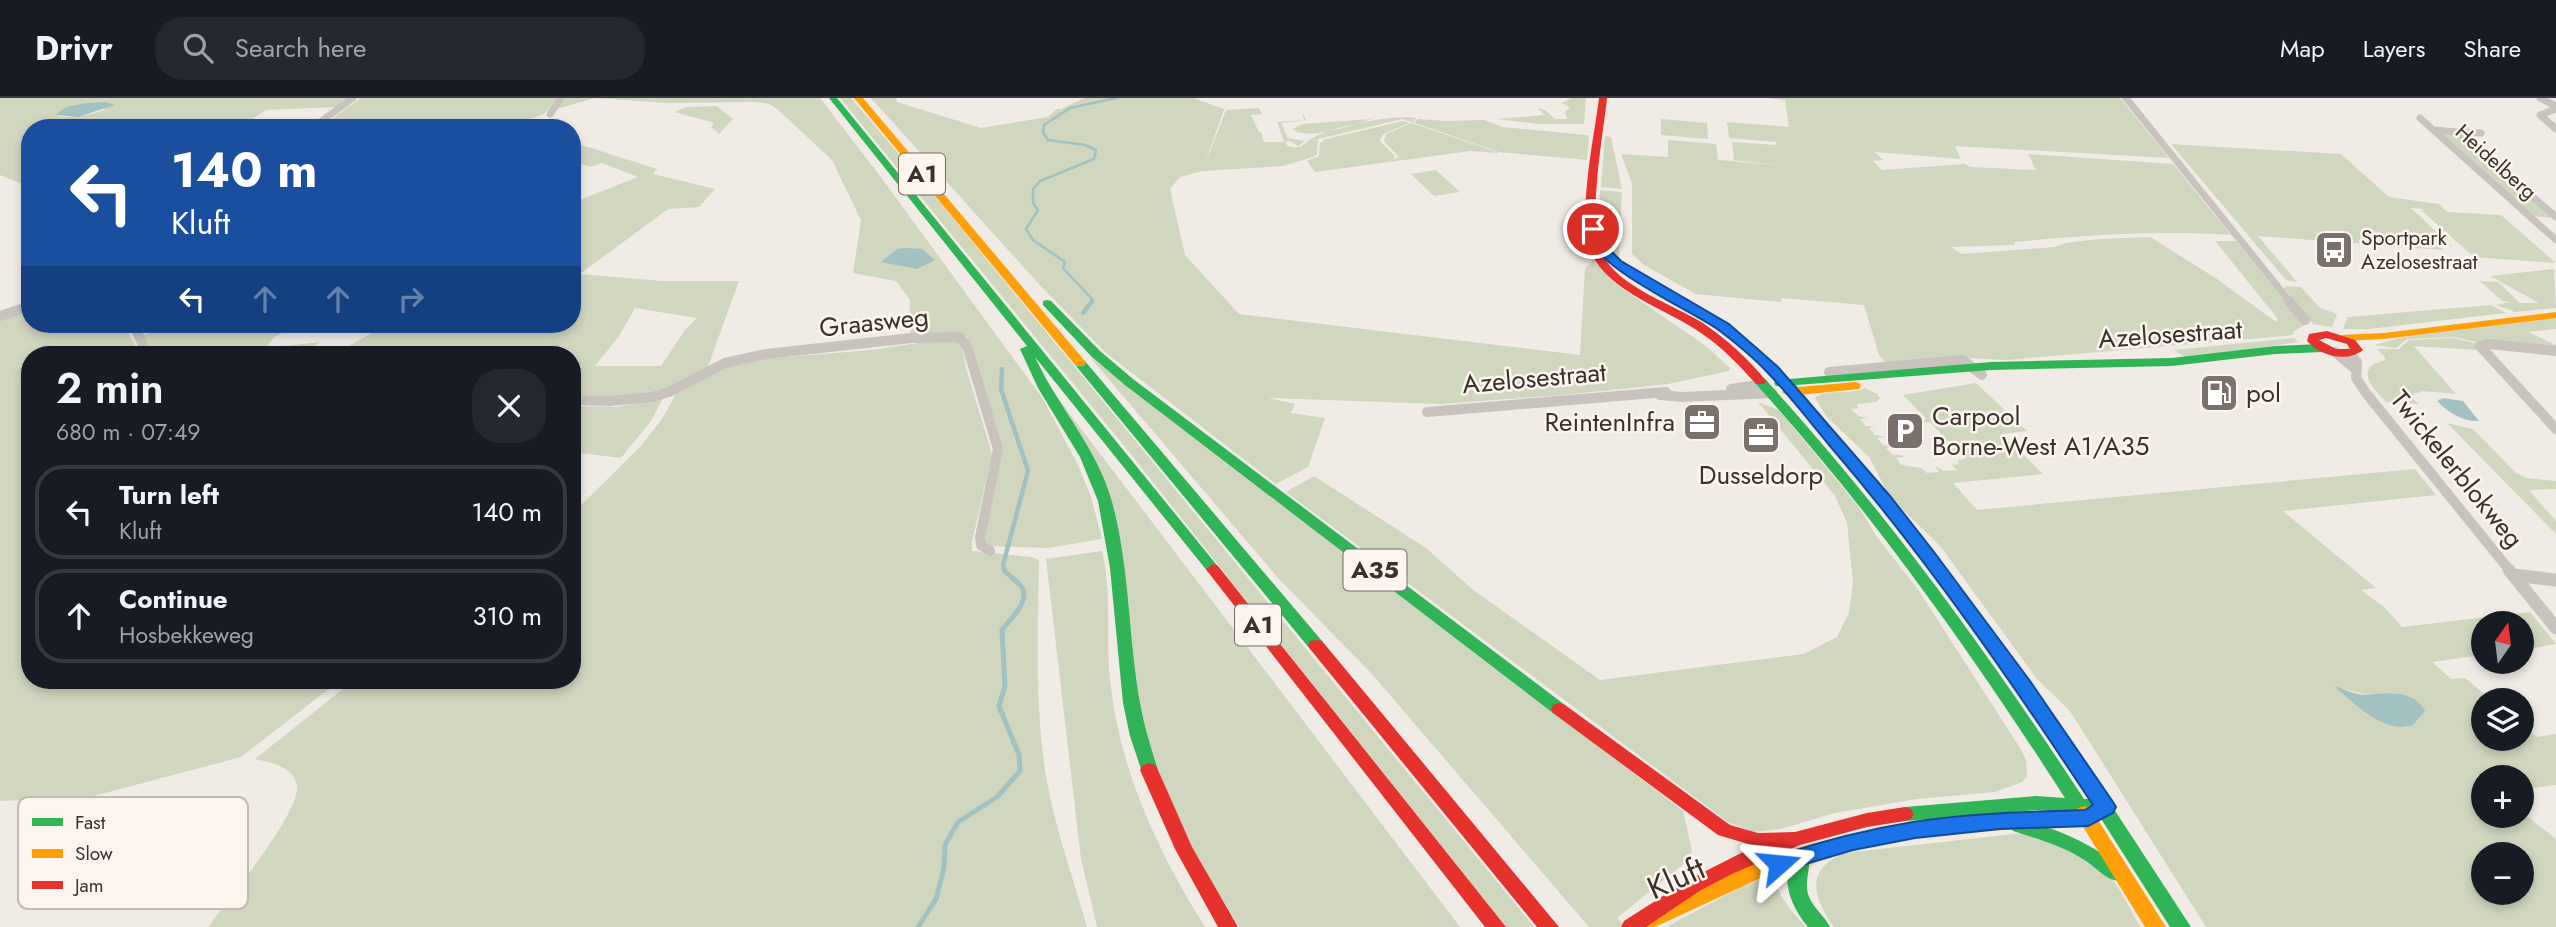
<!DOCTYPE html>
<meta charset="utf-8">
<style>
:root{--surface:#171b24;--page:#242831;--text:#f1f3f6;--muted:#9ea1a6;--line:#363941}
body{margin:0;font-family:Jost,sans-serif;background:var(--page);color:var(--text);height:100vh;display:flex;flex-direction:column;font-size:26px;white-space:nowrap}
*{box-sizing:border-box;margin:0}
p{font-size:23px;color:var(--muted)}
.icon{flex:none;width:38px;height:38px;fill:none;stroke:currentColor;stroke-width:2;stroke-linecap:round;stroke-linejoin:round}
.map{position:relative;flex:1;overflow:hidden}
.sheet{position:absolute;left:21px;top:248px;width:560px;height:343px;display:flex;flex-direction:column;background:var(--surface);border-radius:28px;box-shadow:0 4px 10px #0003}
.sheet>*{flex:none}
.guide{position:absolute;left:21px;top:21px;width:560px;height:214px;border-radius:28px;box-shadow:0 4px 10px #0003;background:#1a4fa0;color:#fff;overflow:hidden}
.needle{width:46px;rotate:14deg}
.tools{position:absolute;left:2471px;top:513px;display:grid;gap:14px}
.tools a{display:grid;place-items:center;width:63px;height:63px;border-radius:50%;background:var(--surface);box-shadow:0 4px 10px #0003;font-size:35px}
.pin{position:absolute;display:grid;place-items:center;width:60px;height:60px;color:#fff;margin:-30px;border:4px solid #fff;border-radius:50%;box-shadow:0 2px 7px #0007}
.me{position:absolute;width:77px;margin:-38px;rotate:72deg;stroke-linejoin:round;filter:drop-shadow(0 0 5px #0008)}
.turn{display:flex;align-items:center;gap:24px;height:147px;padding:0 35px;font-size:32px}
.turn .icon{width:91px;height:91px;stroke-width:2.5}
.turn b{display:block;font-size:49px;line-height:60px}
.lanes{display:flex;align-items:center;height:66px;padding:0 35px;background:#0003;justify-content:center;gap:35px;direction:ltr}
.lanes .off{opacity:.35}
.round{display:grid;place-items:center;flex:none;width:74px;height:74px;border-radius:28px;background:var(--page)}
.head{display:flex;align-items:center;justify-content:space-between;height:119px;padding:0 35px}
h1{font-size:42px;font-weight:600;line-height:52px}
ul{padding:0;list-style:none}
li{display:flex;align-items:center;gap:21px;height:94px;margin:0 14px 10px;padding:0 21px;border:4px solid var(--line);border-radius:28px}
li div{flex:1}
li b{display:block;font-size:26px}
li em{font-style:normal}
header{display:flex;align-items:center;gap:42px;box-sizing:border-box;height:98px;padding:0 35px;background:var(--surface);border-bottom:2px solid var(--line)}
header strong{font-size:33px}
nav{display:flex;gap:38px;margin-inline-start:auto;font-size:24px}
.search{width:490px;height:63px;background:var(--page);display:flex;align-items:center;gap:18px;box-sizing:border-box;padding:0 24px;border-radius:28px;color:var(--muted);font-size:26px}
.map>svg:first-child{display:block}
.green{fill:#d1d6bf;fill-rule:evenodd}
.water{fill:#a1c2c1}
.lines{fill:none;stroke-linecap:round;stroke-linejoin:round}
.stream-far2{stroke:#a1c2c1;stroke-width:2.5}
.stream-far1{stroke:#a1c2c1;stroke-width:4.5}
.stream{stroke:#a1c2c1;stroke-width:5}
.street-far2{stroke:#c9c3be;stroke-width:7}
.street-far1{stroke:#c9c3be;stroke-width:10}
.street{stroke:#c9c3be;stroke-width:13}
.fast{fill:#30b455;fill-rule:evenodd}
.slow{fill:#ff9f0a;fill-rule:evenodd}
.jam{fill:#e5322d;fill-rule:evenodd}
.route{fill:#1a73e8;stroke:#114b97;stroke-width:2}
.labels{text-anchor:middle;stroke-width:5;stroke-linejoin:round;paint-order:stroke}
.far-street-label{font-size:21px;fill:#3b302b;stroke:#fbf5ee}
.far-poi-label{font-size:21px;fill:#3b302b;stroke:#fbf5ee;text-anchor:start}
.shield{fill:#fbf5ee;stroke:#756b66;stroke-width:2}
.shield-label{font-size:24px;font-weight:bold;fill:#3b302b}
.street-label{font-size:26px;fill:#3b302b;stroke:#fbf5ee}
.poi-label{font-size:26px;fill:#3b302b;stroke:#fbf5ee;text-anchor:start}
.near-street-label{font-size:32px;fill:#3b302b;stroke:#fbf5ee}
.key{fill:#fbf5ee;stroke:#c1bab4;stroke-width:2}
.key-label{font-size:19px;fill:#3b302b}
</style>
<header>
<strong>Drivr</strong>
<div class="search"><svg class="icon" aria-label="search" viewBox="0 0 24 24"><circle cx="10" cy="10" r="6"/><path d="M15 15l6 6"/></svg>Search here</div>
<nav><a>Map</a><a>Layers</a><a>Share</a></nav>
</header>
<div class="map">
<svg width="2556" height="829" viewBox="0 0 2556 829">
<rect width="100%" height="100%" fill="#f0ebe5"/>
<path class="green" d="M0,0H348L336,9L266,12L243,27H252L247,30H91L94,28L30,30V89L0,77ZM106,4L104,12C88,17 74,21 58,18L70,9Z
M361,0H557L544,16L506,30H319Z
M565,0H820L880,78L1043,301L1078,367L1091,399L1102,441L1048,450L980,448L1002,351L967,238L910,239V202L896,183L853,175L861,122L832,62L776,10L769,6L755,4L666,5L595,0L557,11Z
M840,0H851L937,101L1534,829H1504L1130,355Z
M871,0H896L897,4L981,30L1048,19L1057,11H1061L1084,0H1193L1224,11L1204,69L1226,12L1259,10L1262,16L1251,17L1259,34H1261L1264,44H1284L1277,24L1304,22L1302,14L1306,22L1281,25L1288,40L1305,43L1298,48L1290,43L1285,44L1288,48C1304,53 1304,43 1316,38C1336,28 1394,16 1416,20L1413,25L1418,21L1445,23L1484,22L1502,29L1586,37L1589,38L1587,62L1499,54L1403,21L1318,41L1317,56L1313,59L1283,68L1202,73L1180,79L1170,91L1185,157L1239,216L1580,257L1585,170L1593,162L1613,184L1706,248L1730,270L1729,273L1668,286L1563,297L1440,306L1268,300L1295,306L1291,315L1325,320L1308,369L1276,386L1105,254L1037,184Z
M1572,0H1586L1584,26H1539L1496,21L1544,17L1538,10L1545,12L1555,21H1567L1565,14L1570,9L1561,5Z
M1767,0H2120L2169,60L1955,48L1961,61L1875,54L1883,62L1873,63L1882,72L1965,66L1971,69L2036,72L2028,56L2173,66L2231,137C2157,132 2087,137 2014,144L2015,147L1951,149L1962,156L2055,149L2065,145L2099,141L2150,139L2217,181L2276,224L2278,221L2215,143H2236L2305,227L2295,232L2292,237L2284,238L2006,262L1966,260L1887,266L1879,257L1864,207L1781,200V204L1696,196L1644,167L1632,156V86L1621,56L1668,59V42L1716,46L1718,62L1778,67L1734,62L1732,44L1776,47V44L1729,40L1727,24L1789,29L1785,2Z
M717,8L733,21L719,36L711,29L714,25L675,14L686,9Z
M1372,21C1354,26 1306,44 1293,31L1302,26Z
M1661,21L1707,25L1708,41L1661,37Z
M1403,23L1409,25L1383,36L1380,43L1395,58L1393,61L1399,59L1384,43L1386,36L1411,25L1500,55L1470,53L1315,74L1307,63L1319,58L1320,44H1324L1322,42Z
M2441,35L2458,37L2552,120L2532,118Z
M1605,38L1611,39L1622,91L1601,89Z
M572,44L657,71L653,76L715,91L699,109L668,111L580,176L662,183H739L707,271L657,294L603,299L572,296V257H333L375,233L428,226H572V105L638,79L602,65L590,69L572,63ZM635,210L697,220L685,232L661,268H595L619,238Z
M2171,46L2341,56L2389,99L2439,106L2447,114L2501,117L2556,165L2474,159L2421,112L2425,111L2411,110L2452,149L2440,148L2443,152L2258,138L2297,184L2286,182Z
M1436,72L1439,75L1460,94L1434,98L1411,76Z
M1600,92L1622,94L1619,161C1595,145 1599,117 1600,92Z
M2554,171L2556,210L2515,214L2496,207L2511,204L2502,203L2480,183L2498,184L2520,205H2539L2490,178Z
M2287,188L2301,189L2320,210L2337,216L2332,229L2313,226L2284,190Z
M2491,207L2506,215L2369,231H2343L2348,219Z
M30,208V226H123L141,257H30V583H339L241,659L90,699L0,703V220Z
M2556,220V231L2528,234L2556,247V250L2479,245L2455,239L2407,241L2396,250L2374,247L2403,239Z
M185,226H301L274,239L266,250L321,244L295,257H156L143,237Z
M960,239L966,270L992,356L972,444V453L1032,459L1039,462C1038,530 1035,597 1044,664C1051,720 1072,775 1087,829H208C227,803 299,716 297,689C296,669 270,664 255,661L353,583H572V416L640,349L662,321L677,294L721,271L750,262L871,252Z
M2294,240L2298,244L2186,260L2174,252Z
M2454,240L2478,246L2476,252L2414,248L2456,296L2423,293L2413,296L2412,300L2419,306L2386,304C2379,296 2360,279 2371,268C2374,265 2382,264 2386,261L2377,251H2399L2409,242Z
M1089,258L1683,713L1692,753L1686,764L1617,820L1626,829H1589L1371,575L1279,481Z
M1976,285L2027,333L2002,336L2043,376L1953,385L1977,412L2415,371L2436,397L2283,413L2376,490L2361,492L2385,510L2402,529L2530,514L2556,546L2522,552V525H2483V557L2432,564L2451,581L2465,580L2492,602H2483V640H2522V626L2537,639L2556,636V687L2522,692V679H2483V718H2522V714L2556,741V829H2206L2070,613L2037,581L1941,449L1890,399L1869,359L1827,319L1815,300C1829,290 1850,298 1865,290L1877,296L1880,300L1876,304L1857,306L1858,310L1851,311L1858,318L1868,320L1860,321L1866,328L1876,329L1869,330L1875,337L1886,339L1877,340L1883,347L1894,349L1886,350L1893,357H1902L1904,359L1896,360L1901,367L1921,370L1927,375L1939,374L1935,368L1944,373L1957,372L1952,367L1959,366L1957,362L1965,361L1958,354H1949L1947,352L1955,350L1948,343L1939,344L1937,342L1945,340L1930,324L1921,325L1919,323L1927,321L1903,297ZM2336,589L2367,597L2394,595L2410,598L2408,629L2391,627ZM2483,756H2522V794H2483Z
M1057,299L1460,829H1239L1179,729L1134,604L1123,460Z
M663,300L651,323L621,360L572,354V308L617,309Z
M1758,304L1779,312L1858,408L1877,439L1919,493L2020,650L2026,662L2027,678L2022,684L1995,694L1917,701L1835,715L1780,731L1754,734L1728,724L1286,394L1314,378L1426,450L1472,491L1600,582L1804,556L1837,539L1849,515L1853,485L1847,425L1835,398Z
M2447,325L2473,331L2516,375L2526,380L2556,383V391L2529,392L2556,423V436Z
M1102,453C1112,494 1106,539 1110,581C1119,671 1158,754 1205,829H1097L1081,761L1046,461Z
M2022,735C2048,738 2076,750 2097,766C2117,781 2128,808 2140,829H1834C1813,800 1804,771 1845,755Z
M1774,776C1777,799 1791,812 1806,829H1666L1738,791Z"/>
<path class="water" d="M106,4L115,7L78,19L56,17C65,5 91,5 106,4Z
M905,150L922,151L935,162L917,171L881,164L897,151Z
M2443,300L2463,303L2479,323C2464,324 2447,314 2437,303Z
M2334,588C2344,591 2357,598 2368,597C2388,595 2413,591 2425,613L2413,627C2384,637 2354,605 2334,588Z"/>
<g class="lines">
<path class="stream-far2" d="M1091,205L1093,202L1063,170L1065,164L1033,142L1026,131L1038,112L1033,105V91L1040,83L1094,61L1096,52L1085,47L1048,42L1043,34L1044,27L1070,10L1116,0"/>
<path class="stream-far1" d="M1083,215L1092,203
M1002,271L1001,291L1028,373L1003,467L1005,474"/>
<path class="stream" d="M918,829L936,801L944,770L945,747L958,724L997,699L1020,673L1019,657L999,608L1005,588L1002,532C1010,521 1032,502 1021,488C1016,482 1009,478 1004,472"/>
<path class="street-far2" d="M2126,0L2291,205
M2540,0L2556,8
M2556,11L2540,17L2556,31
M550,16L561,0
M2420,20L2556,142
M312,30L353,0
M2434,32L2458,34L2556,119
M2458,34L2481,35"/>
<path class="street-far1" d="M2289,203L2305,222
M0,218L30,208
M133,226L148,257
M2556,253L2489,246L2480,248L2556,331
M2335,254L2355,271
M2349,255L2357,264L2356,280L2366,295L2511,474
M1829,274L1963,262L1982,277
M1731,291L1764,286
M1660,297L1682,299L1772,295
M572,302L610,303L652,299L669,294L725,265L766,256L912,240L960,239L967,248L998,351L980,439L981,447L990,453
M1427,314L1666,294"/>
<path class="street" d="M2509,472L2556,530
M2513,477L2556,482"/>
<path class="fast" d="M829,0H837L1220,471L1213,476L1208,474L1035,259C1058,309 1098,351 1112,404C1130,470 1128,538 1140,605C1144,628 1151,650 1158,672L1155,677L1149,679L1143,677L1130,638L1123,605L1110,470L1098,403L1080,359L1038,290L1020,251L1027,248Z
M1622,167L1724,223L1758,250L1789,281L1991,264L2172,260L2275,248L2323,246L2329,250L2323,254L2275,256L2172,268L1991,272L1796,287L1885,395L1887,398L1880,402L1875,401L1789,294L1783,288H1776L1774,285L1777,282L1750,255L1716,228L1618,172L1617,170Z
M1047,202L1051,203L1100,253L1133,281L1565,607L1567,611L1565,615H1553L1125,287L1092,259L1043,207V203Z
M1080,261L1084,262L1322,543L1324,547L1322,551H1310L1076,268L1074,265L1076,262Z
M1760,279L1764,280C1884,411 1987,553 2084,701H2089L2030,608L2032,604H2044L2191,829H2170L2098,716L2093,715L2090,720C2082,723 2078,721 2074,714L2036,712L1905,723L1899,721L1896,716L1899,711L1905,709L2036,698L2065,700C1971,554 1872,414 1756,286L1754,283Z
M2019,721C2058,731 2093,746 2125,772L2127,777L2125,782C2110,787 2098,771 2086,763C2063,748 2038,741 2013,733L2010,728L2013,723Z
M1801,751L1808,753C1813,763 1804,782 1808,796C1812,809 1824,817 1830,829H1808C1789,806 1780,780 1794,753Z"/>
<path class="slow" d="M854,0H863L1084,262L1086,265L1084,268H1076Z
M2556,214V220L2384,241L2342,243L2336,240L2342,237L2384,235Z
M1855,284L1859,285L1861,288L1859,291L1788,298L1782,294L1788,290Z
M1880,394L1885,395L1948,473L2044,604L2046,608L2044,612H2032L1938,479L1873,398Z
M2084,708L2100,711L2103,716L2098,722L2166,829H2145L2082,727L1941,736L1868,747L1832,755L1763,779L1655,829H1631L1630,827L1633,821C1687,797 1739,769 1795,751C1886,723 1981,717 2076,713L2078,710Z"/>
<path class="jam" d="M1599,0H1607C1603,40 1587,119 1602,155C1616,188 1674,207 1703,225C1726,241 1749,261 1766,283L1764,286H1756C1739,267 1722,249 1701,235C1669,212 1606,193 1591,154C1577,115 1594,41 1599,0Z
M2327,233L2355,242L2363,252C2346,265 2321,258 2307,243L2309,236ZM2326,240L2347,246L2350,251H2336L2319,242Z
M1213,466L1218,468L1506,829H1485L1208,474L1206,471Z
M1316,542L1322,543L1559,829H1537L1310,551L1308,547L1310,543Z
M1559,605L1565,607L1730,727L1758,735L1795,734L1867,715L1905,709L1911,711L1914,716L1911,721L1905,723L1867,729L1800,747L1734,775L1701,792L1646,829H1621L1624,823L1688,782L1755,748L1718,737L1553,615L1551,611L1553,607Z
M1149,665L1155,667L1158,672L1192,749L1238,829H1218L1175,751L1140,672L1143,667Z"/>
</g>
<path class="route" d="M1589,129H1597L1602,144L1621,163L1729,226L1778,269L1890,398L1934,454L2030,583L2113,704L2116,709L2113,715L2088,728L2000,731L1915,740L1853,752L1779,774L1772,772L1769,766L1772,760C1818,744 1864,732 1913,724C1969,715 2027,714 2085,712L2093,707C2011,583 1927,461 1830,348C1810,324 1790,298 1768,275C1754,260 1737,246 1720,233C1694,213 1580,165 1589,129Z"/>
<defs>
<symbol id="bus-square" viewBox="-11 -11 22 22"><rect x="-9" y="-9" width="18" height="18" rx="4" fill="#7a716c" stroke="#fbf5ee"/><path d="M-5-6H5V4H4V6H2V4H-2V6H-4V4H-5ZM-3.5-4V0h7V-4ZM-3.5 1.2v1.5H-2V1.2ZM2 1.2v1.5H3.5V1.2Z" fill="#fff"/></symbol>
<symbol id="fuel-square" viewBox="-11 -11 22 22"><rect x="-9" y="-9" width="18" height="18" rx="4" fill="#7a716c" stroke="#fbf5ee"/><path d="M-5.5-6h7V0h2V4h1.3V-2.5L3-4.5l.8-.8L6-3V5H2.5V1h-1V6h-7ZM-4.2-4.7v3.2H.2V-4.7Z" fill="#fff"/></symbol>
<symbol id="office-square" viewBox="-11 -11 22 22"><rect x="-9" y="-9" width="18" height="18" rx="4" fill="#7a716c" stroke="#fbf5ee"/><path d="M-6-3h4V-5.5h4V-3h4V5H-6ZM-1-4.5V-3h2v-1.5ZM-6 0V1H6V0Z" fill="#fff"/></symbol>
<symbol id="parking-square" viewBox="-11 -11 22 22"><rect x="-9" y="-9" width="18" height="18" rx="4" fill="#7a716c" stroke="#fbf5ee"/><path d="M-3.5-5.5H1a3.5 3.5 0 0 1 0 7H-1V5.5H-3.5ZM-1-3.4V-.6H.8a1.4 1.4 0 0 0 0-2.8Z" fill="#fff"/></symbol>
</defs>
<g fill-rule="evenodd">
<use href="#bus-square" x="2312" y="130" width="44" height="44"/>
<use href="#fuel-square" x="2197" y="273" width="44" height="44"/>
<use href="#office-square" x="1680" y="302" width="44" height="44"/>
<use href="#parking-square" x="1883" y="311" width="44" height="44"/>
<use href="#office-square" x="1739" y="315" width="44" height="44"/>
</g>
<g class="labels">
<g class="far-street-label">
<text transform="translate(2496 64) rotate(42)" y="7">Heidelberg</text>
</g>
<g class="far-poi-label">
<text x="2361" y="147">Sportpark<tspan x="2361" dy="24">Azelosestraat</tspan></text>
</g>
<g class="shield">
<rect x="899" y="55.5" width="46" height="41" rx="5"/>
<rect x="1343.5" y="451.5" width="63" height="41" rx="5"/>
<rect x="1235" y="506.5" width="46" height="41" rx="5"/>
</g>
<g class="shield-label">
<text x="922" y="84">A1</text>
<text x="1375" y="480">A35</text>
<text x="1258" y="535">A1</text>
</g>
<g class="street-label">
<text transform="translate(874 224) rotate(-6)" y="9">Graasweg</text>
<text transform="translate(2170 236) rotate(-4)" y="9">Azelosestraat</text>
<text transform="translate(1534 280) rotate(-5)" y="9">Azelosestraat</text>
<text transform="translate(2457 371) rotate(51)" y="9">Twickelerblokweg</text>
</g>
<g class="poi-label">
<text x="2246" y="304">pol</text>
<text x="1932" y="327">Carpool<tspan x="1932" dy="30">Borne-West A1/A35</tspan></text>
<text x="1675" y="333" text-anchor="end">ReintenInfra</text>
<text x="1761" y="386" text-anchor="middle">Dusseldorp</text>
</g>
<g class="near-street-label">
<text transform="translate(1676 780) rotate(-24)" y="11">Kluft</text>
</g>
</g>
<rect x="18" y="699" width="230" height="112" rx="10" class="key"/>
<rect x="32" y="720" width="31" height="8" fill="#30b455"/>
<rect x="32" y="751" width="31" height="9" fill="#ff9f0a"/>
<rect x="32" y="783" width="31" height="8" fill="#e5322d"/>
<g class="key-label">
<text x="75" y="731">Fast</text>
<text x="75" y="762">Slow</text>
<text x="75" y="794">Jam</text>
</g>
</svg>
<div class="tools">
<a><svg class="needle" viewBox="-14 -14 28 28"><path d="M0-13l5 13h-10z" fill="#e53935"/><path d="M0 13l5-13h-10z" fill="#9ea1a6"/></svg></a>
<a><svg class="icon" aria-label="layers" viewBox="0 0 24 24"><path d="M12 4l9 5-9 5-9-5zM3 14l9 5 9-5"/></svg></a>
<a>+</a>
<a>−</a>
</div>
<div class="pin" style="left:1593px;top:131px;background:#d93025"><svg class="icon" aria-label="arrive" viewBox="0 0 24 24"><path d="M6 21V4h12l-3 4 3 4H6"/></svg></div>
<svg class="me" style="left:1779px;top:766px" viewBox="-20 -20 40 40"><path d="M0-17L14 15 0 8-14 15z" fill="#1a73e8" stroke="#fff" stroke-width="4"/></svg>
<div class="guide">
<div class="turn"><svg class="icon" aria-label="left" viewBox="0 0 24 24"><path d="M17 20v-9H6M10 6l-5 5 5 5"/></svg><div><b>140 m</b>Kluft</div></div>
<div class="lanes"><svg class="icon" aria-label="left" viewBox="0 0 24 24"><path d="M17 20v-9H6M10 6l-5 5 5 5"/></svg><svg class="icon off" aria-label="ahead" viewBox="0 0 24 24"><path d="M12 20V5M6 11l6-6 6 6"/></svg><svg class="icon off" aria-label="ahead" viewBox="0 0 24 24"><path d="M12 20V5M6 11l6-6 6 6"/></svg><svg class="icon off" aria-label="right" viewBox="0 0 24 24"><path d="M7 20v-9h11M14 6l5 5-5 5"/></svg></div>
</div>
<section class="sheet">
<div class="head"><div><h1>2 min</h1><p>680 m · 07:49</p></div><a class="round"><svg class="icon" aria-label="close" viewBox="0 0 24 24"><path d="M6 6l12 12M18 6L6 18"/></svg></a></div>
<ul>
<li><svg class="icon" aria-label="left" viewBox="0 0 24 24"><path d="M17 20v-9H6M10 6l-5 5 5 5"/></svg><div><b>Turn left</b><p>Kluft</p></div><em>140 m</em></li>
<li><svg class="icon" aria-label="ahead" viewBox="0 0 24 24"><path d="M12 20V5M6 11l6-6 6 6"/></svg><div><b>Continue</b><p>Hosbekkeweg</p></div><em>310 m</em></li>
</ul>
</section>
</div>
